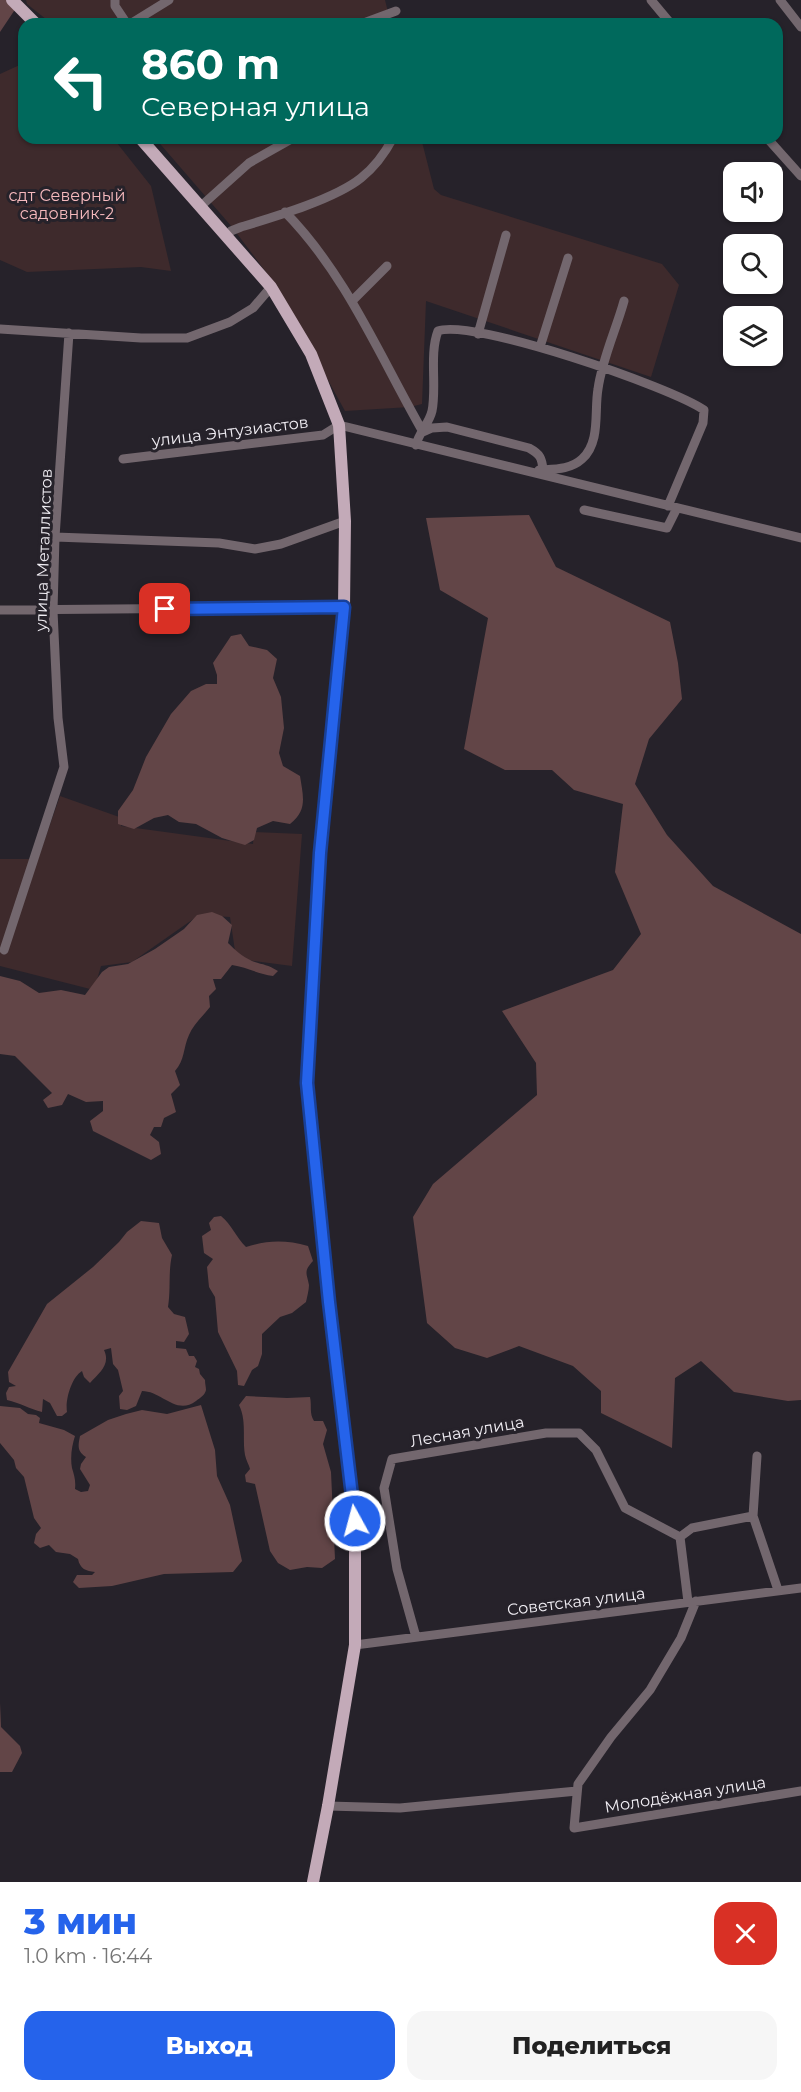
<!DOCTYPE html>
<html lang="ru">
<meta charset="utf-8">
<style>
:root{--surface:#fff;--page:#f6f6f6;--text:#222;--muted:#767676;--accent:#2563eb}
body{margin:0;font-family:Montserrat,sans-serif;background:var(--page);color:var(--text);height:100vh;display:flex;flex-direction:column;font-size:22px;white-space:nowrap}
*{box-sizing:border-box;margin:0}
p{font-size:20px;color:var(--muted)}
.icon{flex:none;width:33px;height:33px;fill:none;stroke:currentColor;stroke-width:2;stroke-linecap:round;stroke-linejoin:round}
.map{position:relative;height:1882px;overflow:hidden}
.sheet{display:flex;flex-direction:column;background:var(--surface);flex:1}
.sheet>*{flex:none}
.banner{position:absolute;left:18px;top:18px;width:765px;height:126px;border-radius:18px;box-shadow:0 2px 4px #0004;background:#00695c;color:#fff;overflow:hidden}
.tools{position:absolute;left:723px;top:162px;display:grid;gap:12px}
.tools a{display:grid;place-items:center;width:60px;height:60px;border-radius:12px;background:var(--surface);box-shadow:0 2px 4px #0004;font-size:30px}
.pin{position:absolute;display:grid;place-items:center;width:51px;height:51px;color:#fff;margin:-26px;border-radius:12px;box-shadow:0 3px 9px #0006}
.me{position:absolute;width:66px;margin:-33px;rotate:353deg;stroke-linejoin:round;filter:drop-shadow(0 0 4px #0008)}
.turn{display:flex;align-items:center;gap:21px;height:126px;padding:0 24px;font-size:27px}
.turn .icon{width:78px;height:78px;stroke-width:2.5}
.turn b{display:block;font-size:42px;line-height:51px}
.round{display:grid;place-items:center;flex:none;width:63px;height:63px;border-radius:18px;background:var(--page)}
.headline{display:flex;align-items:center;justify-content:space-between;height:102px;padding:0 24px}
h1{font-size:36px;font-weight:800;line-height:45px;color:var(--accent)}
.action{display:flex;gap:12px;margin-top:auto;padding:12px 24px}
.action a{flex:1;height:69px;border-radius:18px;background:var(--accent);color:#fff;font-size:24px;font-weight:800;line-height:69px;text-align:center}
.action a+a{background:var(--page);color:var(--text)}
.map>svg:first-child{display:block}
.green{fill:#3e2a2c}
.forest{fill:#624547}
.lines{fill:none;stroke-linecap:round;stroke-linejoin:round}
.minor{stroke:#73676e;stroke-width:9}
.major{stroke:#c3aab8;stroke-width:12}
.route-casing{stroke:#184099;stroke-width:15}
.route{stroke:#2563eb;stroke-width:10}
.labels{text-anchor:middle;stroke-width:6;stroke-linejoin:round;paint-order:stroke}
.park-label{font-size:16px;fill:#f6b9bd;stroke:#26222a}
.street-label{font-size:16px;fill:#f1eef4;stroke:#26222a}
</style>
<div class="map">
<svg width="801" height="1882" viewBox="0 0 801 1882">
<rect width="100%" height="100%" fill="#26222a"/>
<path class="green" d="M26,0H385L391,24H52L27,4Z
M24,63V138H113L151,186L171,271L141,267L27,272L0,260V74Z
M155,138H421L434,189L441,195L662,264L679,285L651,377L426,301L422,404L410,407L345,411L275,284L232,227Z
M60,796L122,818L121,826L253,844L254,832L302,834L292,966L246,960L235,951L230,917L199,915L132,962L101,966L94,990L0,966V859H38Z"/>
<path class="forest" d="M0,0H11L18,5L0,32Z
M529,515L556,567L670,622L678,663L682,699L649,739L635,784L667,835L713,886L801,934V1400L788,1401L734,1392L701,1361L675,1378L672,1448L601,1413V1391L573,1366L519,1346L487,1358L455,1348L427,1323L413,1217L433,1184L537,1095L536,1063L502,1011L613,970L641,934L615,872L623,804L574,790L552,770H505L464,749L488,618L440,590L426,518Z
M241,634L249,646L267,650L277,659L273,678L281,697L284,728L279,753L283,766L300,776C303,796 308,810 290,824L273,821L257,828L254,840L245,845L222,838L196,824L179,822L168,815L154,818L134,829L118,824V811L133,790L146,757L171,714L191,691L206,684H217V675L213,663L231,636Z
M212,912L222,916L232,925L228,943C235,950 243,957 252,961C263,965 267,964 278,971L273,976C258,974 246,967 232,965L221,979H213L216,989L209,996L210,1007C203,1016 193,1025 189,1035C183,1048 185,1060 175,1071L180,1085L171,1094L176,1112L164,1118L161,1127H154L150,1135L159,1142L161,1154L151,1160L93,1131L90,1121L103,1111V1101L86,1102L68,1094L62,1105L48,1108L43,1100L52,1093L15,1056L0,1054V976L20,981L39,993L61,990L85,995L102,972L109,967L128,964L155,949L184,929L197,915Z
M221,1216C232,1225 236,1237 246,1247C268,1240 286,1240 308,1246L313,1261C303,1272 307,1273 309,1285C309,1290 307,1297 306,1302L292,1313L280,1317L262,1334V1354L258,1366L252,1370L244,1386L238,1385L237,1371L218,1332L215,1297L209,1287L207,1267L213,1259L204,1253L202,1236L211,1230L209,1223L214,1217Z
M141,1221L159,1223L162,1238L172,1255C168,1273 171,1289 168,1307L174,1314L185,1317L189,1334L184,1342L176,1341V1348L186,1349L189,1356H194L197,1361L195,1367L199,1369L200,1374L205,1380C205,1384 206,1387 206,1390C205,1395 200,1398 196,1401C176,1416 162,1391 142,1391L136,1406L127,1410L120,1409L119,1396L123,1391L118,1370L113,1364L111,1348L104,1350C111,1365 99,1373 90,1383L84,1377L82,1371C72,1377 65,1399 67,1412L62,1416H57L50,1403L43,1399L42,1412C30,1409 20,1403 7,1400L6,1393L9,1387L16,1386L9,1382L8,1372L47,1304L93,1267L119,1242L127,1232Z
M246,1396L287,1398L310,1397C312,1406 309,1413 314,1421H323L327,1430L323,1444L331,1472L335,1559L322,1568L307,1567L290,1570L278,1563L270,1551L255,1484L246,1482L245,1475L250,1469C249,1465 246,1460 245,1455C242,1438 247,1421 239,1405Z
M201,1405L215,1450L217,1476L230,1505L242,1561L233,1572L164,1574L112,1586L79,1588L73,1582L77,1575H92L95,1572C86,1571 80,1569 78,1559L70,1554L56,1552L49,1545L40,1548L34,1543L36,1534L41,1528L34,1518L24,1477L16,1468L14,1460L0,1443V1406L20,1408L28,1414L36,1415L40,1418L39,1423L64,1430L75,1436C72,1445 70,1457 72,1468C74,1475 76,1480 75,1489L81,1492L88,1491L90,1485L80,1469L81,1464L86,1457C77,1451 78,1446 80,1436L108,1420L126,1414L142,1410L167,1414Z
M0,1703L1,1727L20,1746L22,1753L12,1772H0Z"/>
<g class="lines">
<path class="minor" d="M115,0V6L127,24
M651,0L671,24
M780,0L801,27
M130,24L169,0
M361,24L396,11
M767,138L801,176
M201,206L249,163L293,138
M285,212C346,274 380,357 423,432L432,428L447,427L529,448C540,454 542,458 543,470
M227,236L231,231L241,227C274,217 335,199 361,178C375,167 385,153 393,138
M352,301L387,266
M0,329L141,338H187L230,322L253,308L271,287
M478,334L506,235
M540,347L568,258
M416,445C419,432 429,424 432,411C437,387 429,354 438,331C472,318 671,387 704,410L703,423L668,506
M123,459L323,435L339,425L801,538
M539,470C554,469 570,470 582,459C601,442 594,411 598,389C602,359 616,330 624,301
M584,510L667,528L677,508
M55,537L219,543L255,549L281,544L345,521
M0,610L344,607
M4,950L64,767L58,718L53,611L55,537L69,333
M757,1456L753,1516L778,1590
M696,1601L681,1638L650,1690L611,1737L578,1784L574,1828L801,1791
M688,1602L680,1537L692,1528L753,1516
M416,1637L397,1569L384,1488L392,1459L546,1433H579L596,1450L625,1508L680,1537
M355,1645L801,1588
M328,1806L400,1808L577,1791"/>
<path class="major" d="M12,0L36,24
M140,138L271,287L311,354L339,425L345,521L344,607L320,853L307,1083L329,1302L355,1521V1645L328,1806L313,1882"/>
</g>
<g class="lines">
<defs>
<path id="route" d="M165,609L344,607L320,853L307,1083L329,1302L355,1521"/>
</defs>
<use href="#route" class="route-casing"/>
<use href="#route" class="route"/>
</g>
<g class="labels">
<g class="park-label">
<text x="67" y="201">сдт Северный<tspan x="67" dy="18">садовник-2</tspan></text>
</g>
<g class="street-label">
<text transform="translate(230 431) rotate(-7)" y="6">улица Энтузиастов</text>
<text transform="translate(43 550) rotate(-88)" y="6">улица Металлистов</text>
<text transform="translate(467 1431) rotate(-10)" y="6">Лесная улица</text>
<text transform="translate(576 1601) rotate(-7)" y="6">Советская улица</text>
<text transform="translate(685 1794) rotate(-9)" y="6">Молодёжная улица</text>
</g>
</g>
</svg>
<div class="tools">
<a><svg class="icon" aria-label="sound" viewBox="0 0 24 24"><path d="M4 9h4l5-4v14l-5-4H4zM17 9q2 3 0 6"/></svg></a>
<a><svg class="icon" aria-label="search" viewBox="0 0 24 24"><circle cx="10" cy="10" r="6"/><path d="M15 15l6 6"/></svg></a>
<a><svg class="icon" aria-label="layers" viewBox="0 0 24 24"><path d="M12 4l9 5-9 5-9-5zM3 14l9 5 9-5"/></svg></a>
</div>
<div class="pin" style="left:165px;top:609px;background:#d93025"><svg class="icon" aria-label="arrive" viewBox="0 0 24 24"><path d="M6 21V4h12l-3 4 3 4H6"/></svg></div>
<svg class="me" style="left:355px;top:1521px" viewBox="-20 -20 40 40"><circle r="17" fill="#2563eb" stroke="#fff" stroke-width="3"/><path d="M0-11L8 9 0 5-8 9z" fill="#fff"/></svg>
<div class="banner">
<div class="turn"><svg class="icon" aria-label="left" viewBox="0 0 24 24"><path d="M17 20v-9H6M10 6l-5 5 5 5"/></svg><div><b>860 m</b>Северная улица</div></div>
</div>
</div>
<section class="sheet">
<div class="headline"><div><h1>3 мин</h1><p>1.0 km · 16:44</p></div><a class="round" style="background:#d93025;color:#fff"><svg class="icon" aria-label="close" viewBox="0 0 24 24"><path d="M6 6l12 12M18 6L6 18"/></svg></a></div>
<div class="action"><a>Выход</a><a>Поделиться</a></div>
</section>
